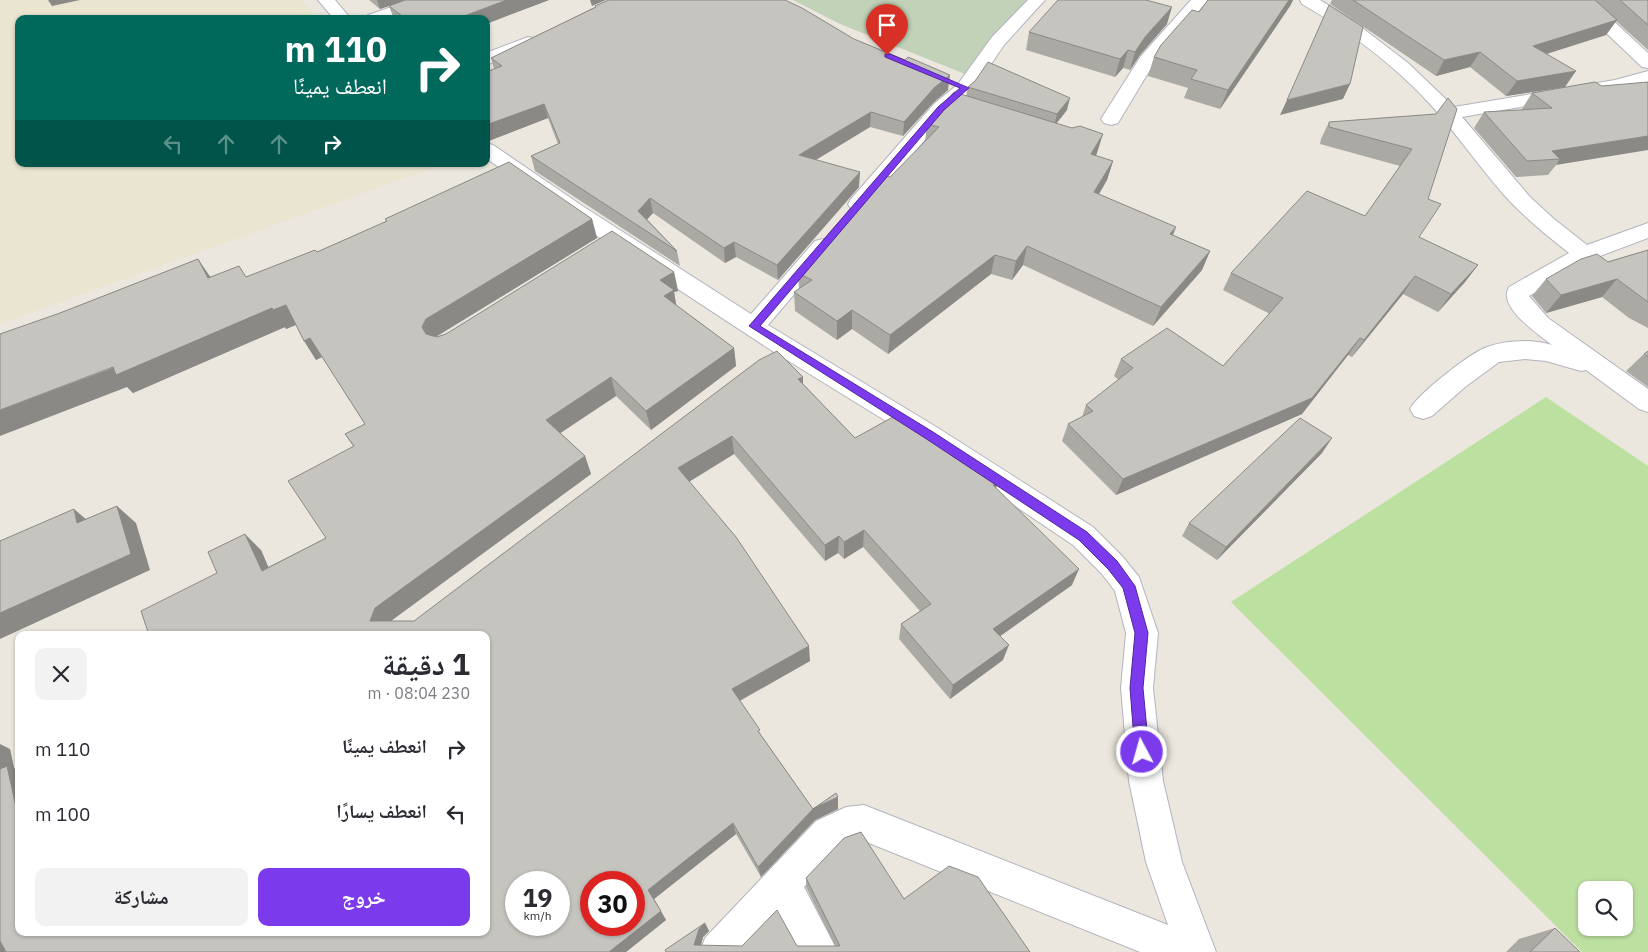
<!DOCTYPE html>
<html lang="ar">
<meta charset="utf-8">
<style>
:root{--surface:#fff;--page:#f2f2f3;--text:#2b2b33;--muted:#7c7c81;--accent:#7c3aed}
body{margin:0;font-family:"IBM Plex Sans","Noto Naskh Arabic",sans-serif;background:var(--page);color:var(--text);direction:rtl;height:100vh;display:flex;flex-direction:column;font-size:19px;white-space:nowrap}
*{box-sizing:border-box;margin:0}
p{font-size:16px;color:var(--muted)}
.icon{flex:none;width:28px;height:28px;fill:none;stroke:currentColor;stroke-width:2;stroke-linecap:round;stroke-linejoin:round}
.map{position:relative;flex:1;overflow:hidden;direction:ltr}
.panel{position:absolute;left:15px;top:631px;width:475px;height:305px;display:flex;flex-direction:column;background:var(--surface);border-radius:10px;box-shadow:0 1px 4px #0004;direction:rtl}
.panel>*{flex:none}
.guide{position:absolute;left:15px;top:15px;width:475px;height:152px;border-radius:10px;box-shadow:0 1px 4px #0004;direction:rtl;background:#00695c;color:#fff;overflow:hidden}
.controls{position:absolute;left:1578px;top:881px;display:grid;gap:10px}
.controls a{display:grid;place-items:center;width:55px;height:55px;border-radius:10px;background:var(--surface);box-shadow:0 1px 4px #0004;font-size:25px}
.speed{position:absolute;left:505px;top:871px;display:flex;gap:10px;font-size:25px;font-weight:700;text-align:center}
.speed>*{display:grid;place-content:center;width:65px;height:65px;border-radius:50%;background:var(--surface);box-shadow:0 1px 4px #0004;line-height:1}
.speed small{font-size:12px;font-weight:400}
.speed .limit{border:8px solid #d22;background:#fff;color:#111}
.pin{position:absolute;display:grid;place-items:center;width:42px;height:42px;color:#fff;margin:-51px -21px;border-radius:50% 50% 50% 0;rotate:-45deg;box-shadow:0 0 5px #0007}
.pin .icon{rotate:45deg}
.me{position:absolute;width:55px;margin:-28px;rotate:354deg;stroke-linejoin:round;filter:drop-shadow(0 0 4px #0008)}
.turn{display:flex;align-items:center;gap:18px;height:105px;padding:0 20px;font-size:22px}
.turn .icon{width:65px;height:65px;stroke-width:2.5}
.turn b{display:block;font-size:35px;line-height:42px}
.lanes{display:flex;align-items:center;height:48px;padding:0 20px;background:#0003;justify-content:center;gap:25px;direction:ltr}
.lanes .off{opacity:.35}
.round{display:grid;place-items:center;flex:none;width:52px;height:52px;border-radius:10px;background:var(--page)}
.headline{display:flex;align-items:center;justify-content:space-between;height:85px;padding:0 20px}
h1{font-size:30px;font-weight:700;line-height:38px}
.primary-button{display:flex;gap:10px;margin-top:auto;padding:10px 20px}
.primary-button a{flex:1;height:58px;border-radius:10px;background:var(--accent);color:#fff;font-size:20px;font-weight:700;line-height:58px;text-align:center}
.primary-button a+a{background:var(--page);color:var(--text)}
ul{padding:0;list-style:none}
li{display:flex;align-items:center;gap:15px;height:65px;padding:0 20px}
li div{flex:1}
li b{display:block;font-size:19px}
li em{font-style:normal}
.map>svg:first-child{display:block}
.education{fill:#eae5d0}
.cemetery{fill:#c1d2b8}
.pitch{fill:#bce09f;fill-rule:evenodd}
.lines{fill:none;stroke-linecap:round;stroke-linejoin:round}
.minor-casing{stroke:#b2b3bd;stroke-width:2}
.minor{fill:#fff;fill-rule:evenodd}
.wall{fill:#aaa9a3}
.shaded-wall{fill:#8b8985}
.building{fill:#c6c4be;stroke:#8b8985;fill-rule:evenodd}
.route{fill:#7c3aed;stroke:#51269a}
</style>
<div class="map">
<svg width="1648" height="952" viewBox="0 0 1648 952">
<rect width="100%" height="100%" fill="#ebe7de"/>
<path class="education" d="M0,0H301L319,19H19V164H444L0,324Z"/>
<path class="cemetery" d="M793,0H1029L965,74L840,24Z"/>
<path class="pitch" d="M1546,397L1648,466V952H1582L1231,602ZM1586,890H1624V928H1586Z"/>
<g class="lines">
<defs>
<path id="minor" d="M318,0H335L351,19H334Z
M412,0H436L434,4L391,19H366L368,15Z
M1028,0H1045L1004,45L972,92L948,112L867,209L859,211L851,209L848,204L851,199L934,104L958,84L992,37Z
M1191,0H1208L1154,63L1118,123L1111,125L1104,123L1101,119L1141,56Z
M1300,0H1320L1352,20L1408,63L1454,107L1615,80L1648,71V82L1625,89L1462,117L1530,197L1554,219L1587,245L1648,223V238L1592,259L1529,296L1548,318L1648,389V412L1639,409L1586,370L1581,371L1546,361L1525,359L1499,362L1465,387L1432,416L1423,419L1414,416L1410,409C1418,394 1470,353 1487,347C1507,340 1532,339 1552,345C1538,334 1497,307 1509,287L1569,253C1546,235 1524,217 1504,195C1478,165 1456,133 1430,104C1393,64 1349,31 1302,4Z
M1579,0H1595V4L1648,53V68L1642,67L1581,9Z
M528,37L534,38L537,42L534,46L486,65V53Z
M486,143L493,145L584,207L751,314L815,241L823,239L831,241L834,246L831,251L768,325L938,428L1093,527L1122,556L1139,577L1158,633L1153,688L1163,781L1182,862L1216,952H1140L864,841C855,840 849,842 842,847L804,887L838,952H798L779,915L745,952H700L705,938L816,821L846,807L864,805L1168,925L1146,862L1129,781L1121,688L1126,633L1115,591L1102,574L1073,545L920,442L774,352L568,217L486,158Z"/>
</defs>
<use href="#minor" class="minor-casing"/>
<use href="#minor" class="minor"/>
</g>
<path class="wall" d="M369,0H549L486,24V19H394L389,6L380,9Z
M1208,0H1293L1290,6L1220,109L1184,98L1188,88L1148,76L1154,57L1199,12Z
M1332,0H1648V50L1616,21L1606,35L1547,54L1565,87L1506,96L1470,67L1436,76L1330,4Z
M595,7L854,39L948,90L933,103L903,136L870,127L816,160L859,187L778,280L736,257L725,263L653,213L647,219L677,251L680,266L535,171L531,156L558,144L548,118L486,142V72L494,69L491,58Z
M1167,24L1140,55L1130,70L1123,68L1115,77L1026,50L1029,32Z
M1648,82L1556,165L1548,175L1516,177L1474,128L1484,112L1523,110L1522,109L1532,93Z
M968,87L1067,110L1057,123L1097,153L1096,156L1113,161L1107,180L1099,194L1173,235L1210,251L1202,270L1153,326L1023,265L1012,280L991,274L888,354L852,329L837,340L795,311L794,292L799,289L798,273L925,142L927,124L966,96Z
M1436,114L1428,199L1419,237L1478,265L1465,282L1438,312L1403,294L1352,357L1348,355L1302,414L1116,495L1062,441L1068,424L1082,417L1086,405L1119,380L1114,376L1121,359L1223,366L1270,314L1223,290L1231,273L1365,216L1400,166L1320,144L1321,139L1329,122Z
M385,219H592L597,238L436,337L674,272L678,291L674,292L676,305L734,348L736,366L651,430L616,396L560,433L585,456L591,474L391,621H414L803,377V384L855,438L996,488L1072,585L1000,636L1003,660L950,699L899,639L901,624L920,611L863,547L844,559L838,553L825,561L734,454L689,482L810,661L740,701L761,735L813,809H838L815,820L761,877L736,834L654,899L666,920L626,952H0L10,749L14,768L19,932H486L489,852L486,635H149L261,550L268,567L326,538L353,446L345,434L365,424L322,357L316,360L296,325L286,329L285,327L133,393L60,313L198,259L210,277H246L317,252L386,222Z
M1648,250V328L1629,318L1602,297L1546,313L1532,296L1546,279Z
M1648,351V387L1626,371L1644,354Z
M1322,453L1217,560L1182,536L1189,523Z
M806,878L904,899L1030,952H666L705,923L709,931L703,937L701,946H835L806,887Z
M1555,928L1580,952H1506L1519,939Z"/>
<path class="shaded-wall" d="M48,0H80L52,6Z
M377,0H406L380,9Z
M507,0H549L486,24V19H456Z
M590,0H606L592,6Z
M1289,0H1293L1290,6L1220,109L1228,90Z
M1172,7L1167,24L1140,55L1130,70L1135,52L1145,37Z
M1617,20L1606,35L1523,61L1533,46Z
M1128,50L1123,68L1115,77L1120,59Z
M1480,52L1470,67L1436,76L1444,60Z
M1576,71L1565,87L1506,96L1517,81Z
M950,75L948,90L933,103L903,136L904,122L934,88Z
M1350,84L1343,99L1280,115L1287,100Z
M1070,98L1067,110L1054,126L1057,114Z
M544,104L548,118L486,142V125Z
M871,112L870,127L799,170V155Z
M1103,134L1097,153L1086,173L1091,154Z
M1648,136V150L1556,165L1560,159L1552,151Z
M1113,161L1107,180L1089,211L1094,192Z
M860,172L859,187L778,280L777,265Z
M650,198L653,213L641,226L638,211Z
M592,219L597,238L435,337L431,346L422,327L426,319Z
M1176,227L1169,246L1170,234Z
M734,242L736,257L725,263L724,248Z
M1027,246L1023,265L1012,280L1016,261Z
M1210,251L1202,270L1153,326L1161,307Z
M995,255L991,274L888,354L890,335Z
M198,259L211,278H208Z
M1478,265L1465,282L1438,312L1451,294Z
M674,272L678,291L674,292L677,309L667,315L660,280Z
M1415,276L1403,294L1352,357L1364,340Z
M1617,279L1602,297L1546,313L1561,295Z
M286,305L298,324L286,329L285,327L133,393L127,387L0,436V410L272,308Z
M852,310V329L837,340V321Z
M310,338L322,357L316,360L304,341Z
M1360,338L1348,355L1302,414L1116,495L1123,479Z
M734,348L736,366L651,430L646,411Z
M611,377L616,396L553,438L546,420Z
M803,377V395L798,379Z
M732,436L734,454L682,486L678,468Z
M1332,438L1322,453L1217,560L1226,547Z
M585,456L591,474L388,623L370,621L375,608Z
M998,482L993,499V485Z
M117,506L136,523L150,570L0,639V613Z
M74,509L94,526L77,523Z
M864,530L863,547L844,559V542Z
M245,534L261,550L277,587L262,571Z
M839,536L838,553L825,561V545Z
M1079,569L1072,585L989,644L993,629Z
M1009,645L1003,660L950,699L953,685Z
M809,646L810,661L735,703L732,689Z
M0,744L10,749L14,768L19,771V820L0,779Z
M838,797V809L815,820L761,877L758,867L814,808Z
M733,823L736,834L654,899L666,920L626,952H609L648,890Z
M0,907L17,952H0Z
M705,923L709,931L703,937L699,952L694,945L699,929Z"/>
<path class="building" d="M405,0H507L456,19H406L389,6Z
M609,0H785L802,8L854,39L905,60L908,57L950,75L934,88L904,122L871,112L799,155L860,172L777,265L734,242L724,248L650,198L638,211L677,251L531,156L560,143L544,104L486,125V72L502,66L491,58L596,7L595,6Z
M1058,0H1146L1172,7L1145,37L1135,52L1128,50L1120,59L1029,32Z
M1208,0H1289L1228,90L1191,79L1197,70L1154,57L1161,45L1192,10L1199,12Z
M1353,0H1595L1617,20L1533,46L1576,71L1517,81L1480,52L1444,60Z
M1620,0H1648V25Z
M1329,5L1363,27L1350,84L1287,100Z
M988,62L1070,98L1057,114L968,87L975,81Z
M1595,82L1602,86L1648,82V136L1552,151L1560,159L1527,161L1484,112L1552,108L1532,93Z
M954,92L1072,128L1080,126L1103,134L1091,154L1113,161L1094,192L1176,227L1170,234L1210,251L1161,307L1027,246L1016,261L995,255L890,335L852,310L837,321L794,292L812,280L798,273L883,175L890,177L939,127L927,124Z
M1448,98L1457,109L1428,199L1441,204L1419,237L1478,265L1451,294L1415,276L1364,340L1360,338L1312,398L1123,479L1068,424L1093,411L1086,405L1133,368L1121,359L1167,328L1223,366L1283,298L1231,273L1307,191L1365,216L1412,149L1329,127V122L1436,114Z
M509,162L592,219L426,319L422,327L426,334L437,337L446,334L612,231L674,272L660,280L674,290L664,296L734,348L646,411L611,377L546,420L585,456L375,608L370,621H414L759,360L777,351L803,377L798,379L855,438L900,413L965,455L998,482L993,485L1079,569L993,629L1009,645L953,685L901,624L931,604L864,530L844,542L839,536L825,545L732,436L678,468L736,537L809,646L732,689L760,730L758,731L813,809L836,793L838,797L814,808L758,867L733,823L648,890L661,911L609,952H6L0,941V769L7,766L19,820V932H486V853L489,852L486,845V635H149L141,611L217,573L208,552L245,534L262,571L326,538L288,481L354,446L345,434L365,424L310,338L304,341L286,305L273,310L272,308L116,375L113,367L0,410V334L60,313L198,259L208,278L239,266L246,277L315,250L317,252L387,221L385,219ZM516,882H559V925H516ZM591,882H634V925H591Z
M1648,250V302L1617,279L1561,295L1546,279L1581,259L1597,254L1608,262Z
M1648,351V357L1644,354Z
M1300,418L1332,438L1226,547L1189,523Z
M117,506L131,554L0,613V541L74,509L77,523Z
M861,832L904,899L949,866L978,877L1030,952H666L665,950L705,923L699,929L694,945L742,946L777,910L797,946H840L806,878L844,838Z
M1555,928L1580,952H1530Z"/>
<path class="route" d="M885,54H890L969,88L944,110L760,326L933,432L1087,532L1117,561L1135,586L1148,633L1143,688L1149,752L1147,757L1142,759L1137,757L1135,752L1130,688L1135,633L1123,588L1108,569L1079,540L925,438L749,326L938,107L960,88L885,57Z"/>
</svg>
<div class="controls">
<a><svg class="icon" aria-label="search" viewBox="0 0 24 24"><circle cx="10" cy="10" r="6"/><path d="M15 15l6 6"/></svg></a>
</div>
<div class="speed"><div>19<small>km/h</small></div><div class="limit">30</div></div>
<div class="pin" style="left:887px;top:55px;background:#d93025"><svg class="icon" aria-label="arrive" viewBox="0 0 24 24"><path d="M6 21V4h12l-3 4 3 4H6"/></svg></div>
<svg class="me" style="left:1142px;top:752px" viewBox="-20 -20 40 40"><circle r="17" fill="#7c3aed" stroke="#fff" stroke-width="3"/><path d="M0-11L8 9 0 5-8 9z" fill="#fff"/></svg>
<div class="guide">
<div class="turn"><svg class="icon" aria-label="right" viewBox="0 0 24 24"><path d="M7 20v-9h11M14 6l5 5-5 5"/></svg><div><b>110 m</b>انعطف يمينًا</div></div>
<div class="lanes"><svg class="icon off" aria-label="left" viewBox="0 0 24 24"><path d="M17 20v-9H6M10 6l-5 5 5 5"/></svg><svg class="icon off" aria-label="ahead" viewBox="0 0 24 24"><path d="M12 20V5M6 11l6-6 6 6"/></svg><svg class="icon off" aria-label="ahead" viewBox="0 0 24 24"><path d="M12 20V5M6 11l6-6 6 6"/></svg><svg class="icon" aria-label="right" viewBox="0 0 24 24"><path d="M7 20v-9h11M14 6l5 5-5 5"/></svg></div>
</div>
<section class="panel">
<div class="headline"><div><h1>1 دقيقة</h1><p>230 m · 08:04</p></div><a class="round"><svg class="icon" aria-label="close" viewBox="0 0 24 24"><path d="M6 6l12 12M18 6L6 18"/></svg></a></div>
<ul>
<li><svg class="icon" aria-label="right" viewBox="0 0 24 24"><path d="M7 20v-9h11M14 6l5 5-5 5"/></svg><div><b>انعطف يمينًا</b></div><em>110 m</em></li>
<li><svg class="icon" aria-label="left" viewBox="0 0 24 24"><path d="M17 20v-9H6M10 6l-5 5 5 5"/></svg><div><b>انعطف يسارًا</b></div><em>100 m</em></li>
</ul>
<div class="primary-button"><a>خروج</a><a>مشاركة</a></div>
</section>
</div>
